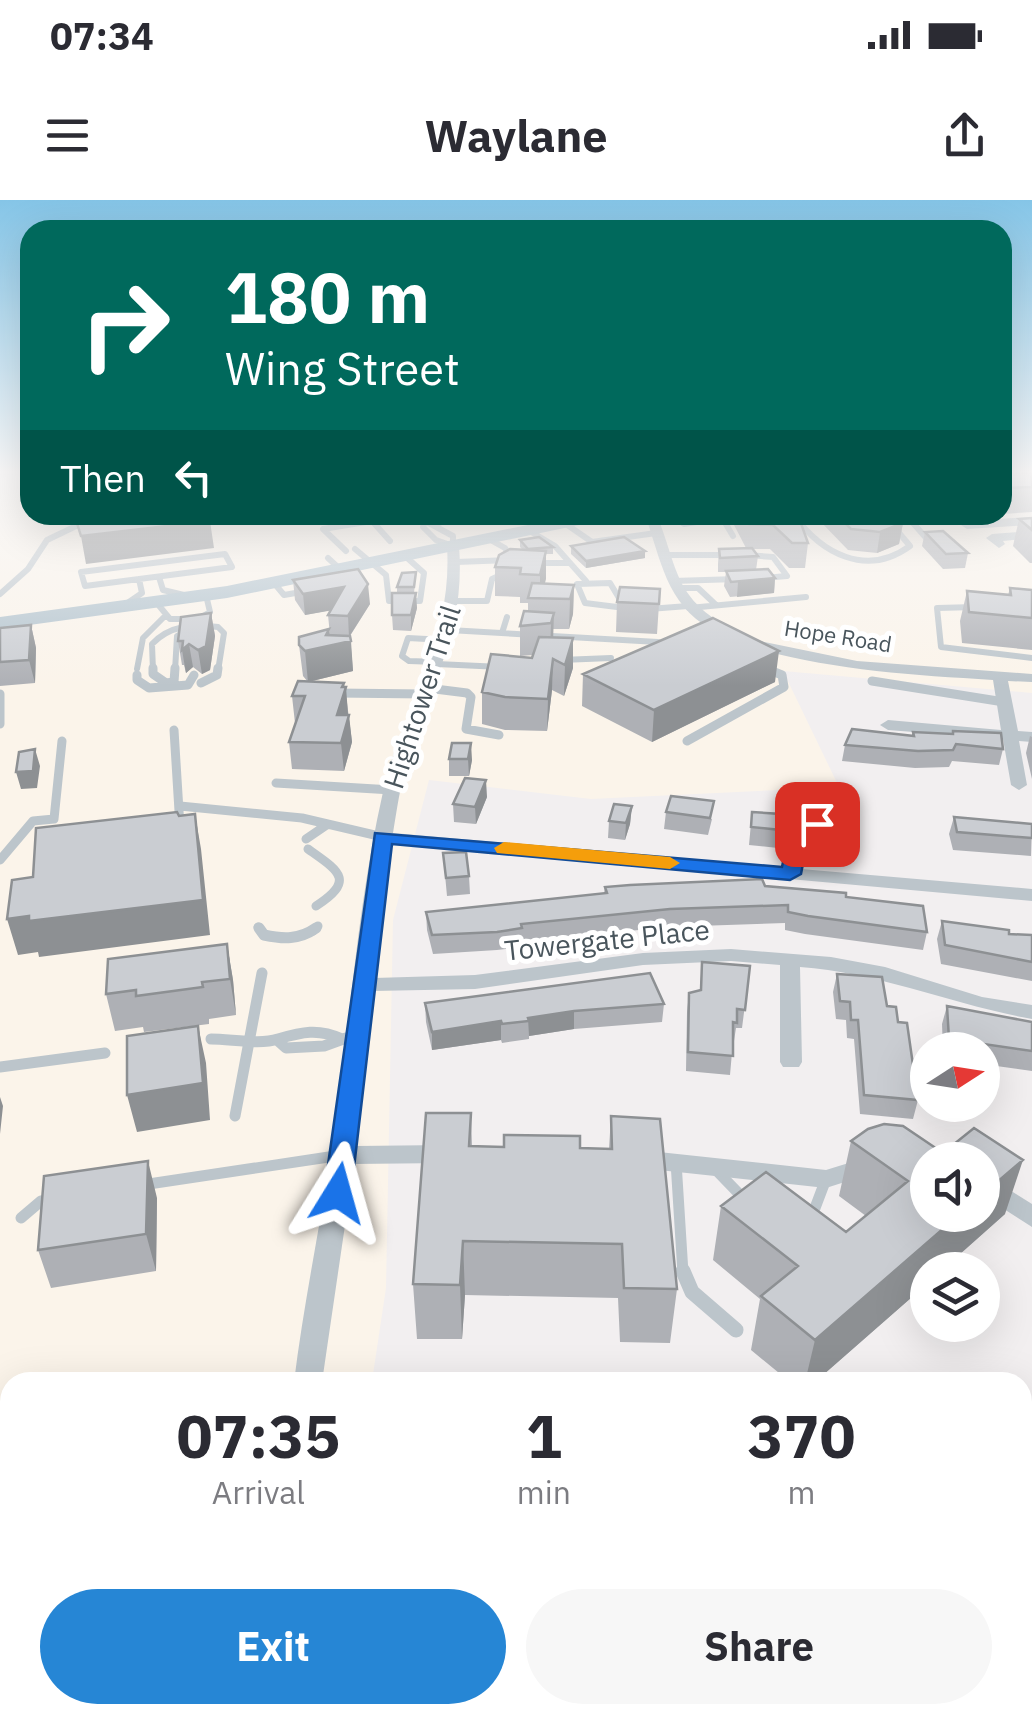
<!DOCTYPE html>
<style>
:root{--surface:#fff;--page:#f7f7f7;--text:#2b2b33;--muted:#7c7c81;--accent:#2686d5}
body{margin:0;font-family:"IBM Plex Sans",sans-serif;background:var(--page);color:var(--text);height:100vh;display:flex;flex-direction:column;font-size:38px;white-space:nowrap}
*{box-sizing:border-box;margin:0}
p{font-size:32px;color:var(--muted)}
.icon{flex:none;width:55px;height:55px;fill:none;stroke:currentColor;stroke-width:2;stroke-linecap:round;stroke-linejoin:round}
.map{position:relative;flex:1;overflow:hidden}
.drawer{position:absolute;left:0px;top:1172px;width:1032px;height:352px;display:flex;flex-direction:column;background:var(--surface);border-radius:30px 30px 0 0;box-shadow:0 10px 40px #0002}
.drawer>*{flex:none}
.hud{position:absolute;left:20px;top:20px;width:992px;height:305px;border-radius:30px;box-shadow:0 10px 40px #0002;background:#00695c;color:#fff;overflow:hidden}
.needle{width:65px;rotate:78deg}
.fabs{position:absolute;left:910px;top:832px;display:grid;gap:20px}
.fabs a{display:grid;place-items:center;width:90px;height:90px;border-radius:50%;background:var(--surface);box-shadow:0 10px 40px #0002;font-size:50px}
.pin{position:absolute;display:grid;place-items:center;width:85px;height:85px;color:#fff;margin:-42px;border-radius:20px;box-shadow:0 5px 15px #0006}
.me{position:absolute;width:110px;margin:-55px;rotate:8deg;stroke-linejoin:round;filter:drop-shadow(0 0 8px #0008)}
.turn{display:flex;align-items:center;gap:35px;height:210px;padding:0 40px;font-size:45px}
.turn .icon{width:130px;height:130px;stroke-width:2.5}
.turn b{display:block;font-size:70px;line-height:85px}
.then{display:flex;align-items:center;height:95px;padding:0 40px;background:#0003;gap:20px;font-size:38px}
.eta{display:flex;justify-content:space-evenly;align-items:center;height:170px;text-align:center}
.eta b{font-size:60px;font-weight:800;line-height:70px}
.button{display:flex;gap:20px;margin-top:auto;padding:20px 40px}
.button a{flex:1;height:115px;border-radius:60px;background:var(--accent);color:#fff;font-size:40px;font-weight:800;line-height:115px;text-align:center}
.button a+a{background:var(--page);color:var(--text)}
.status{display:flex;justify-content:space-between;align-items:center;height:70px;padding:0 50px;background:var(--surface);direction:ltr}
.status svg{height:28px;fill:currentColor}
header{display:flex;justify-content:space-between;align-items:center;height:130px;padding:0 40px;background:var(--surface);font-size:45px;font-weight:800}
.map>svg:first-child{display:block}
.commercial{fill:#fbf4ea}
.lines{fill:none;stroke-linecap:round;stroke-linejoin:round}
.lane-far3{stroke:#bcc5cb;stroke-width:6}
.lane-far2{stroke:#bcc5cb;stroke-width:9}
.lane-far1{stroke:#bcc5cb;stroke-width:11}
.lane{stroke:#bcc5cb;stroke-width:15}
.street{fill:#bcc5cb;fill-rule:evenodd}
.primary{fill:#b1c2cc;fill-rule:evenodd}
.wall{fill:#aeb0b5}
.shaded-wall{fill:#8d9093}
.building{fill:#cacdd2;stroke:#8d9093;stroke-width:2.5}
.route{fill:#1a73e8;stroke:#114b97;stroke-width:2.5}
.slow{fill:#f59e0b}
.labels{text-anchor:middle;stroke-width:10;stroke-linejoin:round;paint-order:stroke}
.far-street-label{font-size:22px;fill:#49555c;stroke:#fff}
.street-label{font-size:28px;fill:#49555c;stroke:#fff}
</style>
<div class="status"><b>07:34</b><svg viewBox="0 0 49 12"><path d="M0 12V9h3v3zM5 12V6h3v6zM10 12V3h3v9zM15 12V0h3v12zM26 1h20v11H26zM47 4h2v5h-2z"/></svg></div>
<header><svg class="icon" aria-label="menu" viewBox="0 0 24 24"><path d="M4 6h16M4 12h16M4 18h16"/></svg>Waylane<svg class="icon" aria-label="share" viewBox="0 0 24 24"><path d="M12 15V3M7 8l5-5 5 5M5 13v7h14v-7"/></svg></header>
<div class="map">
<svg width="1032" height="1523" viewBox="0 0 1032 1523">
<rect width="100%" height="100%" fill="#f2eff0"/>
<path class="commercial" d="M30,273V315H1002L1003,273H1032V493L783,471L839,587L591,599L429,580L393,720L386,1088L372,1181L714,1182H10V1515H633L626,1523H0V276Z"/>
<g class="lines">
<path class="lane-far3" d="M414,315L453,336V346
M794,315C821,353 866,378 910,346L884,315
M906,315L927,339H934
M721,316L733,336
M653,318L674,315L684,324L740,315
M425,321L423,327L436,340L453,346
M563,322L592,342L656,333
M437,324L458,315
M528,330L555,346L586,381
M487,338L505,348L512,360
M355,349L386,375L389,401H420L424,373L405,356
M346,351L323,329L372,321L390,341
M225,354L232,367L85,386L81,372Z
M662,355H730
M747,355L773,357L787,376L764,378
M328,358L341,370
M456,362L510,360
M536,363H568
M159,377L163,390L184,395
M673,381L737,379
M274,383L284,395L307,391
M610,383L625,408L585,403L577,384Z
M676,388H698L715,404
M0,394L28,369L47,340L99,315
M455,401H487L492,379L505,373
M156,402L170,419H198L210,412L206,395
M126,404L142,393L139,379
M975,407L937,408L941,447L1032,458
M689,408L806,397
M649,409L688,406
M449,430L658,442
M502,433L507,417
M561,460L611,458
M438,462L409,461L402,456L408,438L445,440
M437,464L501,467
M137,469L143,438L166,415
M767,469L772,471
M153,471L152,444C170,425 193,424 218,427L224,433L218,471
M175,471L177,436L189,429"/>
<path class="lane-far2" d="M153,468V474L166,483L174,482L175,468
M137,475V480L149,488L188,485L194,475
M872,481L1004,502
M201,483L217,475L218,468
M427,488L467,493L471,497L466,529L499,535
M336,493L425,494
M0,494V524
M174,530L180,627
M687,541L784,487L782,475L767,469
M276,583L392,590
M180,606L302,618L383,637
M306,639L328,624
M308,649C339,671 356,680 316,706
M0,660L33,621L54,619L62,541
M258,727L261,731
M313,731L318,726"/>
<path class="lane-far1" d="M259,728L264,735C283,739 299,740 316,728
M211,839C231,839 260,845 278,839C302,832 318,828 342,839
M277,840L286,848L324,846L346,838
M0,867L105,853
M235,916L262,773
M676,962L683,1073
M716,970L746,1001
M142,985L342,955
M803,1015L815,1008L826,979
M21,1018L41,1001L56,999"/>
<path class="lane" d="M683,1071L692,1092L736,1130
M386,1523L387,1515"/>
<path class="street" d="M645,315H657C679,372 674,398 733,430V436C724,437 719,434 711,429C666,404 661,359 645,315Z
M1032,317V325L967,329L961,325L967,321Z
M1018,332L1024,336L1022,339L1003,341L1005,344L999,348L986,338L992,334Z
M453,342L459,346C466,434 429,484 407,564C400,586 397,609 393,633L783,667L791,633L799,621L848,623L854,624L857,628L854,632L810,631L801,669L1032,689V701L391,643L374,778L475,775L643,753L731,749L831,757L885,767L982,797L1032,805V819C954,805 880,773 800,767L802,862L799,867H783L780,862V765L731,761L643,765L475,789L373,791L356,946L446,945L454,948L458,954L454,960L446,963L354,964L322,1182H294C305,1093 325,1003 337,914C351,806 359,698 383,592C403,504 453,442 447,346Z
M755,440L857,461L1032,474V482L1008,481L1018,531L1032,532V542L1019,541L1027,585L1019,590L1011,585L1003,539L888,530L880,525L888,520L1001,530L993,480C910,475 830,470 750,447L748,444Z
M640,950L826,970L868,957L876,960L880,966L876,972L826,988L640,968L632,965L628,959L632,953Z
M982,973L1032,1004V1027L982,995Z
M1032,1266V1302L1022,1306V1270Z
M1022,1398L1032,1402V1440L1022,1436Z
M238,1515H272L271,1523H237Z"/>
<path class="primary" d="M577,315H612L603,320L227,398L0,429V417L227,386Z"/>
</g>
<path class="wall" d="M1002,273H1032V312L1002,314Z
M734,315H798L808,343L805,368H789L770,349H753L758,356L756,370L775,378L774,393L730,397L724,386L726,372H718V364L719,349L746,348L733,323Z
M821,315H895L903,323L899,344L877,353L848,350L820,321Z
M915,315H963L917,317Z
M1032,318V363H1030L1013,346L1019,319Z
M925,332L968,353L965,368L943,369L922,346Z
M520,340L553,347V354H546L545,383L574,385L573,414L569,429H553V437L573,468L564,496L552,490L547,531L505,530L482,524V492L532,458L533,455L520,456V426L528,411V403H520V397L495,396V367L523,350L520,347Z
M571,346L645,351V358L586,368L571,354Z
M416,372L414,393L417,408L411,431L393,430L392,415L397,393V387Z
M293,380L370,404L350,436L353,471L308,482L345,487L352,542L344,571L292,569L289,542L295,523L292,496L308,482L303,476L299,445L329,429L330,435L328,415L331,410L305,415L295,400Z
M1010,388L1032,418V450L962,443L960,421L967,391L1008,395Z
M660,389L657,434L616,432L617,402Z
M211,413L215,436L210,470L202,474L193,467L186,473L184,465H182L178,441Z
M31,425L36,448L35,483L0,486V428Z
M583,474L775,482L652,542L582,506Z
M913,532L1003,549L999,565L952,561L949,567L915,568L842,561L845,545L912,536Z
M1030,536L1032,537V579L1026,553Z
M449,559L472,560L469,576H449Z
M487,597L476,624L454,622L453,604Z
M632,606L630,624L625,640L608,638L609,621Z
M666,612L712,619L708,635L664,629Z
M752,612L781,630L778,648L749,645Z
M954,617L1032,624L1031,656L953,650L949,634Z
M443,653L469,676L470,694L447,696Z
M765,686L846,697L927,732L923,750L805,734L785,730V723L668,727L522,742V747L497,750L433,754L427,730L426,712L604,693L605,687Z
M942,721L1009,734L1032,735V781L941,764L937,739Z
M227,744L233,780L236,815L209,819V824L144,832L143,827L115,831L106,794Z
M702,762L750,766L742,828H736L734,841H733L730,875L686,871L687,812L689,793L700,790Z
M837,774L887,806L898,822L918,900L913,919L860,914L854,839L847,838L846,820L836,819L833,792Z
M425,803L664,804L662,822L574,829L529,836V839L502,843L501,840L432,850L426,822Z
M947,806L1032,822V871L982,864V850H943L942,824Z
M471,913L472,946L609,949L611,916L677,1089L670,1143L620,1142L618,1098L465,1095L462,1139H417L413,1084Z
M851,941L1005,1014L942,1070H928V1083L815,1182H790L751,1150L760,1099L713,1060L721,1006L846,1032L866,1016L839,996Z
M157,998L156,1071L51,1088L38,1050Z
M1022,1473L1032,1485V1520L1030,1523H844L868,1521L878,1515H1022Z
M414,1515H555L554,1523H415Z"/>
<path class="shaded-wall" d="M210,321L214,348L86,364L81,336Z
M903,323L899,344L877,353L880,332Z
M546,351V379L541,398H540V375Z
M645,351V358L586,368V361Z
M775,378L774,393L737,397L738,382Z
M368,384L370,404L349,437L348,416Z
M574,385L573,414L569,429L570,399Z
M344,387L345,408L305,415L303,394Z
M416,393L417,408L411,431V415Z
M211,413L215,436L210,470L202,474L198,450Z
M554,413L553,443L550,453L551,423Z
M31,425L36,448L35,483L29,460Z
M329,429L331,445L351,441L353,471L308,482L305,451L326,435Z
M573,438V468L564,496L565,465Z
M189,444L193,467L186,473L182,450Z
M779,451L775,482L652,542L654,510Z
M553,459L552,490L547,531L548,499Z
M344,483L345,491L346,487L348,514L340,542L337,515Z
M349,515L352,542L344,571L341,543Z
M471,543L472,560L469,576L468,559Z
M35,549L40,566L37,588L21,589L16,572Z
M486,580L487,597L476,624L475,607Z
M632,606L630,624L625,640L626,623Z
M195,614L201,649L210,735L39,757L38,752L18,755L7,719Z
M227,744L233,780L236,815L230,779Z
M574,811V829L529,836L528,818Z
M501,821V840L432,850V832Z
M198,826L206,863L210,920L137,932L127,895Z
M0,897L3,906L0,934Z
M1023,960L1005,1014L942,1070H928V1083L815,1182H805L815,1140L959,1015H982V995Z
M148,961L157,998L156,1071L146,1034Z
M463,1041L465,1095L462,1139L460,1085Z
M10,1427V1515H19L17,1523H0V1486Z
M1032,1506V1520L1030,1523H1018L1025,1510Z
M995,1515H1011L1006,1523H982Z"/>
<path class="building" d="M1002,273H1031L1032,287L1002,288Z
M121,315H208L210,321L81,336L76,320Z
M744,315H798L808,343H792L773,325L749,324Z
M837,315H895L903,323L880,332L851,329Z
M1032,318V330L1019,319Z
M943,331L968,353L946,354L925,332Z
M539,337L553,347L528,349L520,340Z
M624,337L645,351L586,361L571,346Z
M752,348L758,356L720,358L719,349Z
M510,349L546,351L540,375L520,374L521,368L495,367L499,355Z
M358,369L368,384L348,416L328,415L344,387L303,394L293,380Z
M768,369L775,378L731,382L726,371Z
M416,372L414,387H397L402,373Z
M532,383L574,385L570,399L528,398Z
M620,387L660,389L659,404L617,402Z
M1010,388L1032,390V418L969,412L967,391L1011,395Z
M392,393H416L411,415H392Z
M524,411L554,413L551,423L520,426Z
M211,413L206,446L198,450L189,444L182,450L183,441H178L181,417Z
M713,418L779,451L654,510L583,474Z
M31,425L29,460L0,462V428Z
M329,429L326,435L350,436L351,441L305,451L299,445V437Z
M539,437L573,438L565,465L553,459L548,499L505,497L482,492L491,454L532,458Z
M298,481L344,483L342,487H346L337,515H349L341,543L289,542L305,496H292Z
M852,529L914,536L913,532L953,534V531L1001,533L1003,549L956,544L953,550L918,551L845,545Z
M452,543H471L468,559H449Z
M35,549L33,571L16,572L19,552Z
M465,578L486,580L475,607L453,604Z
M671,596L714,601L710,618L666,612Z
M614,604L632,606L626,623L609,621Z
M177,612L179,616L195,614L203,700L29,721V716L7,719L12,680L33,677L36,628Z
M752,612L781,614V630L751,627Z
M954,617L1032,624V638L957,632Z
M466,652L469,676L446,678L443,653Z
M762,679L765,686L846,693V697L923,706L927,732L808,716L788,712V705L670,709L521,724L522,728L497,732L432,735L426,712L607,693L605,687L630,685Z
M942,721L1009,730V734L1032,735V762L945,745Z
M227,744L230,779L202,782L203,787L136,796V790L106,794L108,759Z
M702,762L750,766L745,810L737,809V823L733,822V856L688,852L689,793L701,790Z
M650,773L664,804L574,811L528,818L529,821L502,824L501,821L432,832L425,803Z
M837,774L882,777L887,806L896,807L898,822L907,823L918,900L864,895L858,820H851L850,802L840,801Z
M947,806L1032,822V851L949,839Z
M198,826L203,883L127,895V836Z
M426,913H471L469,946L504,947V935L580,936V948L612,949L611,916L660,919L677,1089L624,1088L622,1044L463,1041L460,1085L413,1084Z
M884,924L903,926L943,953L974,928L1023,960L982,995V960H928V1015H959L815,1140L761,1096L798,1066L721,1006L766,972L846,1032L908,981L851,941L868,929Z
M148,961L146,1034L38,1050L44,976Z
M10,1378V1427L0,1486V1380Z
M1022,1473L1032,1485V1506L1025,1510L1022,1507Z
M434,1515H524L523,1523H434Z
M858,1515H865L868,1521L878,1515H995L982,1523H844Z"/>
<linearGradient id="sky" x2="0" y2="1"><stop stop-color="#85c5e7"/><stop offset="0.56" stop-color="#f9f8f8"/><stop offset="1" stop-color="#f9f8f8" stop-opacity="0"/></linearGradient>
<rect width="1032" height="486" fill="url(#sky)"/>
<path class="route" d="M817,618L827,624L809,633L801,674L790,680L392,644L351,993L347,1000L338,1003L328,1000L324,993L375,633L782,667L789,633L798,621Z"/>
<path class="slow" d="M504,642L670,657L680,663L670,669L497,653L494,648Z"/>
<g class="labels">
<g class="far-street-label">
<text transform="translate(838 436) rotate(9)" y="8">Hope Road</text>
</g>
<g class="street-label">
<text transform="translate(422 497) rotate(-72)" y="10">Hightower Trail</text>
<text transform="translate(607 740) rotate(-6)" y="10">Towergate Place</text>
</g>
</g>
</svg>
<div class="fabs">
<a><svg class="needle" viewBox="-14 -14 28 28"><path d="M0-13l5 13h-10z" fill="#e53935"/><path d="M0 13l5-13h-10z" fill="#7c7c81"/></svg></a>
<a><svg class="icon" aria-label="sound" viewBox="0 0 24 24"><path d="M4 9h4l5-4v14l-5-4H4zM17 9q2 3 0 6"/></svg></a>
<a><svg class="icon" aria-label="layers" viewBox="0 0 24 24"><path d="M12 4l9 5-9 5-9-5zM3 14l9 5 9-5"/></svg></a>
</div>
<div class="pin" style="left:817px;top:624px;background:#d93025"><svg class="icon" aria-label="arrive" viewBox="0 0 24 24"><path d="M6 21V4h12l-3 4 3 4H6"/></svg></div>
<svg class="me" style="left:338px;top:993px" viewBox="-20 -20 40 40"><path d="M0-17L14 15 0 8-14 15z" fill="#1a73e8" stroke="#fff" stroke-width="4"/></svg>
<div class="hud">
<div class="turn"><svg class="icon" aria-label="right" viewBox="0 0 24 24"><path d="M7 20v-9h11M14 6l5 5-5 5"/></svg><div><b>180 m</b>Wing Street</div></div>
<div class="then">Then<svg class="icon" aria-label="left" viewBox="0 0 24 24"><path d="M17 20v-9H6M10 6l-5 5 5 5"/></svg></div>
</div>
<section class="drawer">
<div class="eta">
<div><b>07:35</b><p>Arrival</p></div>
<div><b>1</b><p>min</p></div>
<div><b>370</b><p>m</p></div>
</div>
<div class="button"><a>Exit</a><a>Share</a></div>
</section>
</div>
